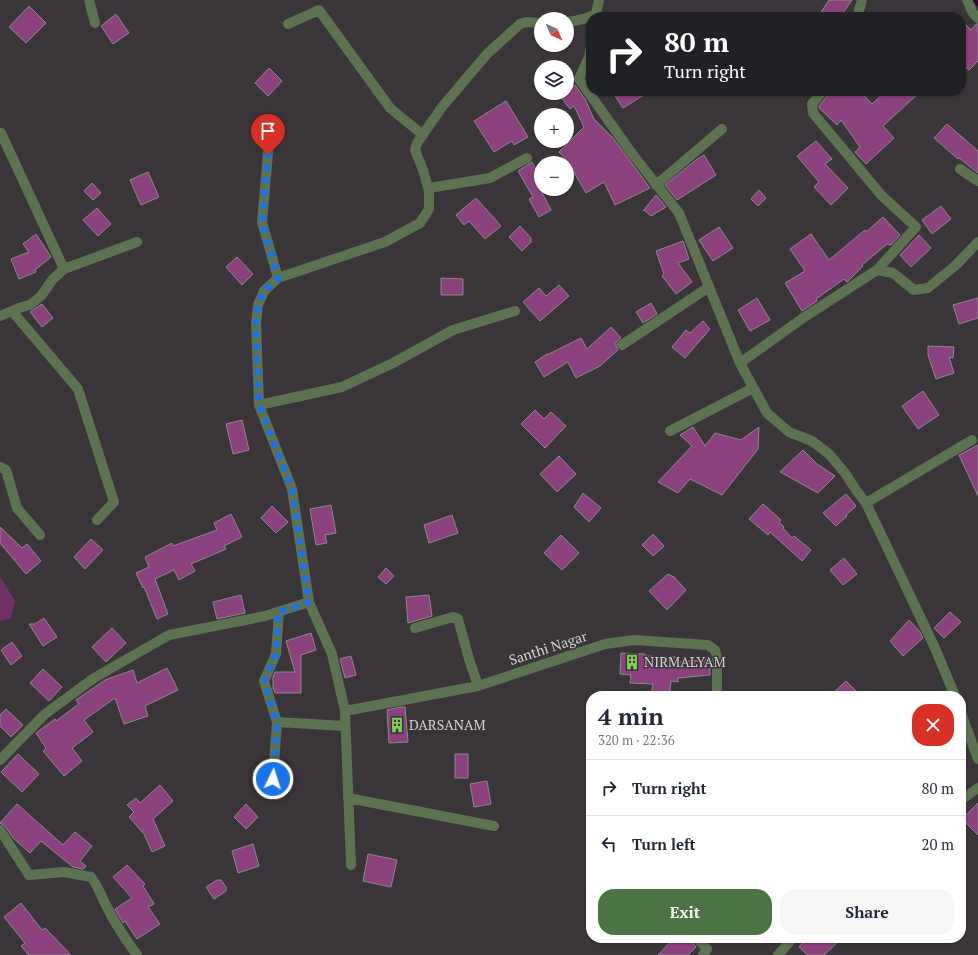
<!DOCTYPE html>
<meta charset="utf-8">
<style>
:root{--surface:#fff;--page:#f6f6f7;--text:#1f2937;--muted:#747a83;--line:#e0e1e3;--accent:#4b7442}
body{margin:0;font-family:"PT Serif",serif;background:var(--page);color:var(--text);height:100vh;display:flex;flex-direction:column;font-size:15px;white-space:nowrap}
*{box-sizing:border-box;margin:0}
p{font-size:13px;color:var(--muted)}
.icon{flex:none;width:22px;height:22px;fill:none;stroke:currentColor;stroke-width:2;stroke-linecap:round;stroke-linejoin:round}
.map{position:relative;flex:1;overflow:hidden}
.details{position:absolute;left:586px;top:691px;width:380px;height:252px;display:flex;flex-direction:column;background:var(--surface);border-radius:16px;box-shadow:0 1px 3px #0004}
.details>*{flex:none}
.hud{position:absolute;left:586px;top:12px;width:380px;height:84px;border-radius:16px;box-shadow:0 1px 3px #0004;background:#202124;color:#fff;overflow:hidden}
.needle{width:26px;rotate:135deg}
.buttons{position:absolute;left:534px;top:12px;display:grid;gap:8px}
.buttons a{display:grid;place-items:center;width:40px;height:40px;border-radius:50%;background:var(--surface);box-shadow:0 1px 3px #0004;font-size:20px}
.pin{position:absolute;display:grid;place-items:center;width:34px;height:34px;color:#fff;margin:-41px -17px;border-radius:50% 50% 50% 0;rotate:-45deg;box-shadow:0 0 4px #0007}
.pin .icon{rotate:45deg}
.me{position:absolute;width:44px;margin:-22px;rotate:4deg;stroke-linejoin:round;filter:drop-shadow(0 0 3px #0008)}
.turn{display:flex;align-items:center;gap:14px;height:84px;padding:0 12px;font-size:18px}
.turn .icon{width:52px;height:52px;stroke-width:2.5}
.turn b{display:block;font-size:28px;line-height:34px}
.round{display:grid;place-items:center;flex:none;width:42px;height:42px;border-radius:16px;background:var(--page)}
.summary{display:flex;align-items:center;justify-content:space-between;height:68px;padding:0 12px}
h1{font-size:24px;font-weight:600;line-height:30px}
.button{display:flex;gap:8px;margin-top:auto;padding:8px 12px}
.button a{flex:1;height:46px;border-radius:16px;background:var(--accent);color:#fff;font-size:16px;font-weight:600;line-height:46px;text-align:center}
.button a+a{background:var(--page);color:var(--text)}
ul{padding:0;list-style:none}
li{display:flex;align-items:center;gap:12px;height:56px;padding:0 12px;border-top:1px solid var(--line)}
li div{flex:1}
li b{display:block;font-size:15px}
li em{font-style:normal}
.map>svg:first-child{display:block}
.green{fill:#703165}
.lines{fill:none;stroke-linecap:round;stroke-linejoin:round}
.stream{stroke:#370131;stroke-width:4}
.building{fill:#8b417e;stroke:#8d888c}
.minor{stroke:#5c7251;stroke-width:10}
.route{stroke:#1a73e8;stroke-width:7;stroke-dasharray:0 12.6}
.labels{text-anchor:middle;stroke-width:3;stroke-linejoin:round;paint-order:stroke}
.street-label{font-size:14px;fill:#d5d2d4;stroke:#3a3539}
.poi-label{font-size:14px;fill:#d5d2d4;stroke:#3a3539;text-anchor:start}
</style>
<div class="map">
<svg width="978" height="955" viewBox="0 0 978 955">
<rect width="100%" height="100%" fill="#3a3539"/>
<path class="green" d="M0,576L15,601L11,618L0,621Z"/>
<g class="lines">
<path class="stream" d="M975,0L978,4"/>
</g>
<path class="building" d="M829,0H852L840,17H818Z
M29,6L46,23L26,43L9,27Z
M116,14L129,33L113,44L101,26Z
M961,20L971,30L976,24H978V61L969,70L961,63Z
M269,68L282,81L268,96L255,83Z
M575,85L585,99L594,119L613,138L650,188L615,205L604,182L586,193L568,162L559,152L584,127L574,106L570,109L560,96L564,93H567V91Z
M612,91H650L623,108Z
M829,91H860L872,104L886,91H921L883,126L894,138L866,164L855,152L860,147L841,120L837,125L819,108V106L828,95Z
M506,101L528,137L514,145L512,141L494,152L474,121Z
M947,124L978,151V173L959,158L958,159L934,138Z
M816,141L832,159L825,164L848,188L831,205L814,187L819,182L797,156Z
M704,155L716,175L677,200L665,185L696,160Z
M532,162L541,179V181L537,183L551,210L539,217L529,199L533,197L518,171Z
M148,172L159,197L141,205L130,180Z
M92,183L101,193L93,200L84,191Z
M759,190L766,198L758,206L751,199Z
M656,195L666,207L651,216L644,210L643,211Z
M476,198L501,226L485,239L469,221L464,225L456,215Z
M941,206L951,219L932,234L922,220Z
M97,208L111,224L98,236L83,220Z
M883,217L900,235L891,245L887,244L862,265L863,266L847,282L844,279L816,299L817,301L802,311L785,283L805,271L790,249L811,234L829,260L865,230L866,232Z
M520,226L531,238V242L522,251L509,237Z
M719,227L733,248L713,261L699,240Z
M36,234L51,257L35,270L36,272L19,279L11,259L29,252L23,244Z
M919,235L931,248L911,267L900,255Z
M683,241L689,259L678,263L692,282L676,294L662,276L664,274L656,251Z
M237,257L253,274L242,285L226,267Z
M441,278L463,279V295H441Z
M559,285L569,296L540,321L523,302L539,288L546,296Z
M757,298L770,320L750,331L738,310Z
M978,298V318L959,324L953,305Z
M651,303L657,314L643,323L636,312Z
M42,304L53,318L42,327L30,312Z
M703,321L710,329L685,358L672,347L686,330L690,333Z
M611,327L621,338L616,342V346L618,350L600,366L576,378L568,362L544,377L535,362L547,354V355L581,338L587,349Z
M928,346L954,347L953,358L949,357L954,373L936,379L928,355Z
M923,391L939,415L918,429L902,406Z
M535,410L544,419L551,412L566,426L545,448L521,424Z
M242,420L249,450L233,454L226,424Z
M693,427L705,446L715,433L741,440L759,427L758,449L722,495L690,479L678,493L658,482L692,446L680,435Z
M978,445V496L959,455Z
M803,450L817,464L835,476L818,493L780,472Z
M559,456L576,474L557,492L540,474Z
M583,493L601,508L589,522L574,507Z
M846,494L856,506L846,515L847,516L836,526L823,513Z
M763,504L781,520L779,522L784,527L783,528L792,538L794,536L811,550L802,561L770,532L768,535L749,519Z
M331,505L336,533L325,535L327,543L316,545L310,509Z
M272,506L288,522L276,533L261,518Z
M231,514L242,537L224,546L226,549L191,564L195,571L179,580L174,570L155,579L168,614L157,619L144,587L143,588L136,573L149,567L145,557L172,543L173,546L217,530L214,523Z
M452,515L458,533L429,543L424,525Z
M0,527L22,548L27,544L41,561L26,574L0,543Z
M653,534L664,546L653,556L642,545Z
M561,535L579,553L562,570L544,553Z
M91,539L103,550L85,569L74,557Z
M844,558L857,574L843,585L830,570Z
M386,568L394,576L386,584L378,577Z
M668,574L674,577L686,590L667,610L649,591Z
M241,595L245,613L217,619L213,602Z
M429,595L432,616L408,623L406,597Z
M950,612L961,622L944,638L934,628Z
M44,618L57,637L43,646L29,624H35Z
M909,620L920,632L923,638L903,656L890,641Z
M112,628L126,643L106,662L92,647Z
M311,633L316,650L301,655V693H275L273,688V677L275,672H295L286,641Z
M12,642L22,656L11,665L1,650Z
M621,653L645,654V656L679,657V662L710,659V675L678,678V682L671,681L669,696H651L653,684L630,683L631,675L620,674Z
M351,656L356,675L345,678L340,659Z
M167,668L178,690L145,706L148,716L124,724L115,698L84,720L93,732L72,748L82,761L64,776L43,751L46,748L36,733L55,719L56,721L79,704L76,700L105,680L133,670L137,683Z
M43,669L62,687L49,701L30,683Z
M846,681L861,696H830Z
M400,707H405L408,742L389,743L387,710Z
M6,709L23,725L11,737L0,726V715Z
M18,754L39,774L22,792L1,772Z
M455,754H468V778H455Z
M487,781L491,804L474,807L470,784Z
M160,785L173,801L153,819L165,846L152,852L144,834L129,817L134,812L127,805L136,798L140,803Z
M978,803V835L962,819Z
M17,804L63,845L75,832L92,846L80,861L86,866L83,869L73,867L41,841L30,853L13,838L5,826L0,823Z
M246,804L258,817L246,829L234,817Z
M253,844L259,866L238,873L232,851Z
M368,854L397,860L391,887L363,881Z
M127,865L145,884L143,886L154,904L148,907L160,924L137,939L125,921L123,923L115,909L132,898L113,877Z
M217,880H221L226,887V891L214,899L206,887Z
M21,903L42,930L45,928L71,955H29L21,946L25,943L4,917Z
M674,938H691L692,942L696,947L688,955H658Z
M807,938H842L824,955H808L799,947Z"/>
<g class="lines">
<path class="minor" d="M89,0L95,23
M967,0L973,13L978,18
M595,17L599,0
M857,17L862,0
M567,22C578,21 586,19 596,14
M288,24L319,10L390,108L423,135
M591,46L589,57L579,79L633,155L679,213L740,363L803,318L877,270L893,273L914,290L928,288L956,265L978,242
M823,91L812,104L813,113L882,196L916,227L877,270
M1,133L64,269
M269,142L262,222L278,278
M960,169L978,181
M656,185L722,129
M429,188L490,178L527,158
M12,311L78,389L114,502L97,520
M0,316L19,308L30,305L41,296L53,279L64,269L137,242
M622,345L709,287
M740,363L767,413L789,432L812,441L829,454L845,473L856,490L866,503L935,648L955,696
M259,405L342,387L393,363L453,330L515,311
M670,431L753,388
M0,467L6,470L17,508L40,535
M866,503L972,440
M309,602L332,654L345,711L351,865
M415,628L453,617L458,619L469,659L478,686
M345,711L478,686L605,644L634,640L708,645L715,650L717,657V696
M961,713L978,759
M277,722L345,726
M0,760L45,714L94,678L169,635L265,616L309,602L292,489L259,405L256,323L258,305L264,291L278,278L385,242L420,223L429,209V191L423,170L415,150L417,143L442,107L487,54L520,24L526,22L541,23
M272,793L277,722L264,681L276,654L279,612
M348,798L494,826
M961,800L978,788
M0,830L29,875L64,872L91,877C99,887 101,897 107,907C115,924 126,940 137,955
M697,938L707,949L703,955
M778,955L793,938"/>
</g>
<g class="lines">
<path class="route" d="M268,155L262,222L278,278L264,291L258,305L256,324L259,405L292,489L309,602L278,612L276,654L264,681L277,722L273,779"/>
</g>
<defs>
<symbol id="building-bare" viewBox="-9 -9 18 18"><path d="M-4-6H4V6H1V3H-1V6H-4ZM-2.5-4.3h1.7v1.8h-1.7ZM.8-4.3h1.7v1.8H.8ZM-2.5-1h1.7V.8h-1.7ZM.8-1h1.7V.8H.8Z" fill="#81d050" stroke="#3a3539" stroke-width="2.5" paint-order="stroke"/></symbol>
</defs>
<g fill-rule="evenodd">
<use href="#building-bare" x="621" y="651" width="22" height="22"/>
<use href="#building-bare" x="386" y="714" width="22" height="22"/>
</g>
<g class="labels">
<g class="street-label">
<text transform="translate(548 648) rotate(-18)" y="5">Santhi Nagar</text>
</g>
<g class="poi-label">
<text x="644" y="667">NIRMALYAM</text>
<text x="409" y="730">DARSANAM</text>
</g>
</g>
</svg>
<div class="buttons">
<a><svg class="needle" viewBox="-14 -14 28 28"><path d="M0-13l5 13h-10z" fill="#e53935"/><path d="M0 13l5-13h-10z" fill="#747a83"/></svg></a>
<a><svg class="icon" aria-label="layers" viewBox="0 0 24 24"><path d="M12 4l9 5-9 5-9-5zM3 14l9 5 9-5"/></svg></a>
<a>+</a>
<a>−</a>
</div>
<div class="pin" style="left:268px;top:155px;background:#d93025"><svg class="icon" aria-label="arrive" viewBox="0 0 24 24"><path d="M6 21V4h12l-3 4 3 4H6"/></svg></div>
<svg class="me" style="left:273px;top:779px" viewBox="-20 -20 40 40"><circle r="17" fill="#1a73e8" stroke="#fff" stroke-width="3"/><path d="M0-11L8 9 0 5-8 9z" fill="#fff"/></svg>
<div class="hud">
<div class="turn"><svg class="icon" aria-label="right" viewBox="0 0 24 24"><path d="M7 20v-9h11M14 6l5 5-5 5"/></svg><div><b>80 m</b>Turn right</div></div>
</div>
<section class="details">
<div class="summary"><div><h1>4 min</h1><p>320 m · 22:36</p></div><a class="round" style="background:#d93025;color:#fff"><svg class="icon" aria-label="close" viewBox="0 0 24 24"><path d="M6 6l12 12M18 6L6 18"/></svg></a></div>
<ul>
<li><svg class="icon" aria-label="right" viewBox="0 0 24 24"><path d="M7 20v-9h11M14 6l5 5-5 5"/></svg><div><b>Turn right</b></div><em>80 m</em></li>
<li><svg class="icon" aria-label="left" viewBox="0 0 24 24"><path d="M17 20v-9H6M10 6l-5 5 5 5"/></svg><div><b>Turn left</b></div><em>20 m</em></li>
</ul>
<div class="button"><a>Exit</a><a>Share</a></div>
</section>
</div>
